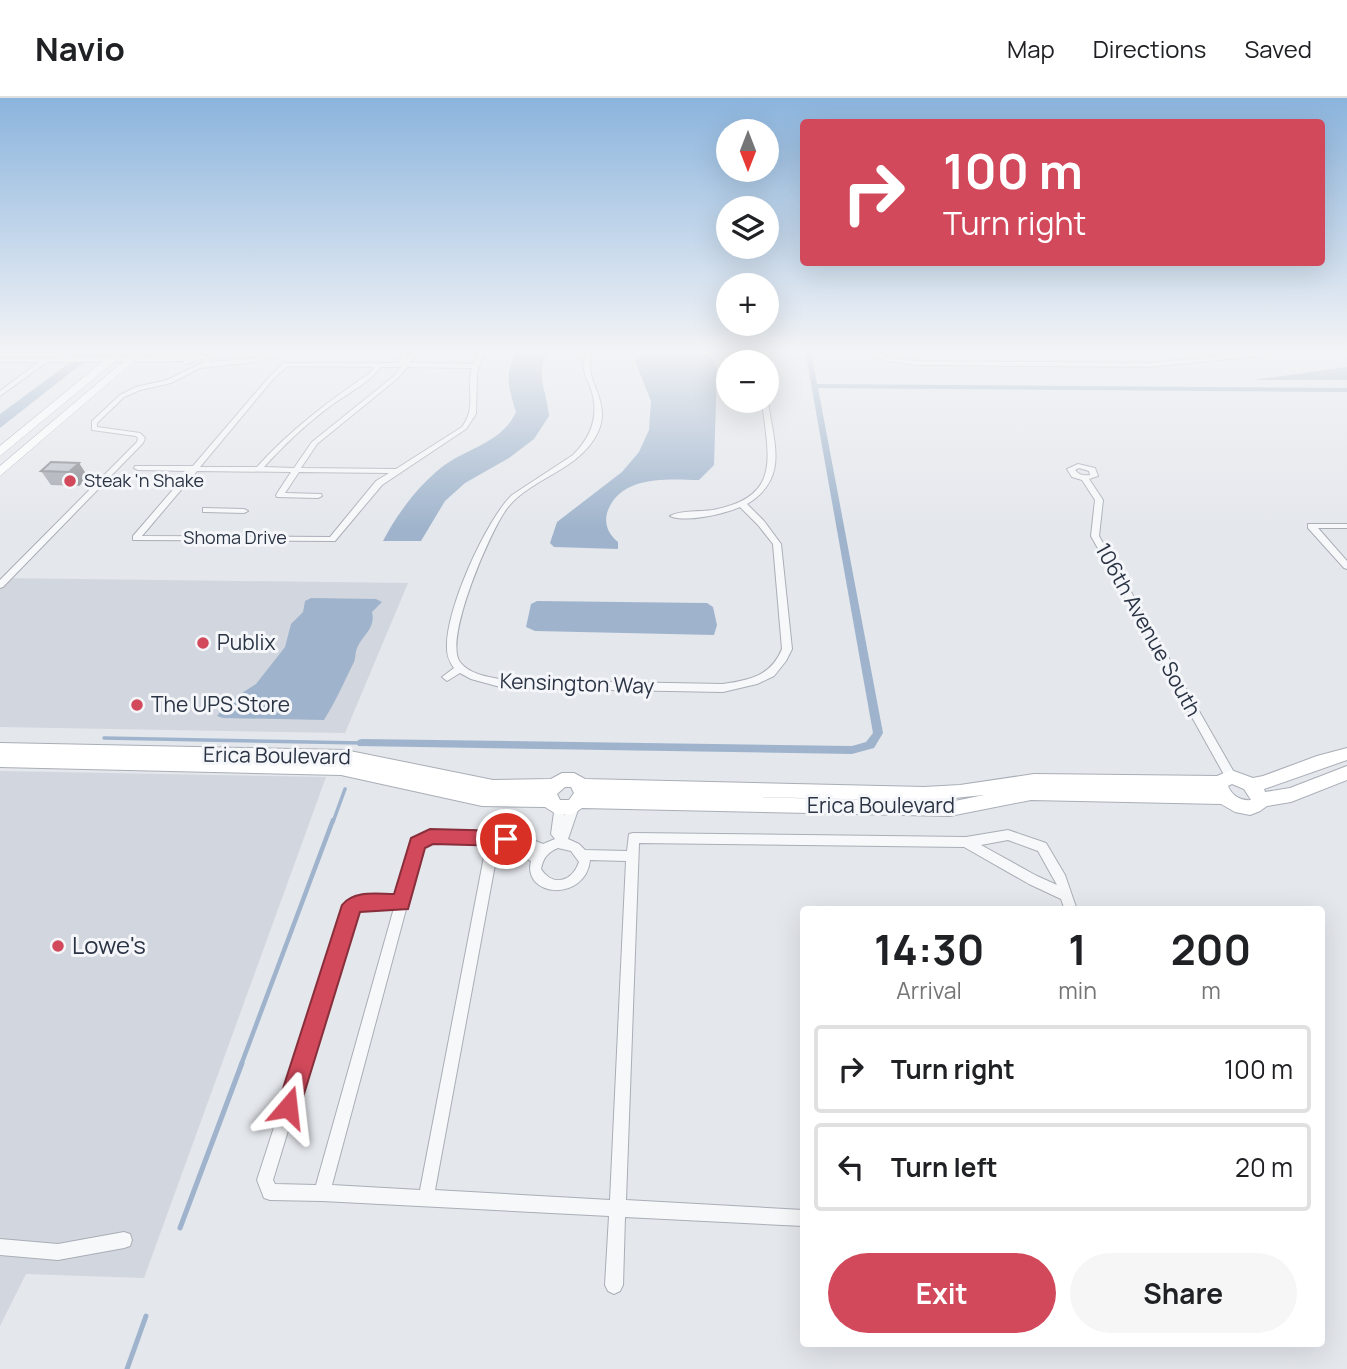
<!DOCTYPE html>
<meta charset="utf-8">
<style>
:root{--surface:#fff;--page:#f6f6f6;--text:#202124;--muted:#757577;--line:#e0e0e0;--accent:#d1495b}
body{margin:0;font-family:Manrope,sans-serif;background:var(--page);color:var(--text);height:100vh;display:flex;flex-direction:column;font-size:26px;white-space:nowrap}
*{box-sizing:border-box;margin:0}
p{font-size:23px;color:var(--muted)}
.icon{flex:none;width:38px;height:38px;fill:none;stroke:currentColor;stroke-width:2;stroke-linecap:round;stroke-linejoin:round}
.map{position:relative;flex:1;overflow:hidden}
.drawer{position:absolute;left:800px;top:808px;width:525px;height:441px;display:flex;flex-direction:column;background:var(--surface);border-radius:7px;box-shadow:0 7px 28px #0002}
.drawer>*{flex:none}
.hud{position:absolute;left:800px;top:21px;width:525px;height:147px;border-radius:7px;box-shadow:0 7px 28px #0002;background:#d1495b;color:#fff;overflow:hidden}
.needle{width:46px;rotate:180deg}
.fabs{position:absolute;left:716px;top:21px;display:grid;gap:14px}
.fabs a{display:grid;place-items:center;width:63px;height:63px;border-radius:50%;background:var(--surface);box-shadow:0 7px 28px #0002;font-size:35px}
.pin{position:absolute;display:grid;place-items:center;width:60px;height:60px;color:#fff;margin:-30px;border:4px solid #fff;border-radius:50%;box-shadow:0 2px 7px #0007}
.me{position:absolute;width:77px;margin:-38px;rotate:17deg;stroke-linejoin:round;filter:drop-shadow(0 0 5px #0008)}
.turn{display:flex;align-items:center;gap:24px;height:147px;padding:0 28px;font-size:32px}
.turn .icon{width:91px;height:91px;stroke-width:2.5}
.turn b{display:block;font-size:49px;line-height:60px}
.eta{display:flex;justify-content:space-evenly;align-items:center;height:119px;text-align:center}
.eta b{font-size:42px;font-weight:700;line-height:49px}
.action{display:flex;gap:14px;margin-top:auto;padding:14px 28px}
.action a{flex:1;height:80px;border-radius:42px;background:var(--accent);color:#fff;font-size:28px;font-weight:700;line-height:80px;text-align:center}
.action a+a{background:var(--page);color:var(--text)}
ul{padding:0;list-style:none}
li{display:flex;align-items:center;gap:21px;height:88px;margin:0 14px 10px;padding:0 14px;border:4px solid var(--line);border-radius:7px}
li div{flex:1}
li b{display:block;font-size:26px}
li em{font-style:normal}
header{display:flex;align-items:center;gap:42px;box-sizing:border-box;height:98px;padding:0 35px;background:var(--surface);border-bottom:2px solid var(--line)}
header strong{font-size:33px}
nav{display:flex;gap:38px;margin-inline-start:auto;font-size:24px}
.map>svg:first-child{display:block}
.built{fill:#d2d6de}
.water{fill:#9fb4cc}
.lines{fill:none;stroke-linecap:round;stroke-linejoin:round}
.stream-far2{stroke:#9fb4cc;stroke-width:3.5}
.stream-far1{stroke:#9fb4cc;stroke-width:4.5}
.stream{stroke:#9fb4cc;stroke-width:5}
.canal{fill:#9fb4cc;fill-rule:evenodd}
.street-casing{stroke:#a9aeb7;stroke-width:2}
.secondary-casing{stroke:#a9aeb7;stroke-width:2}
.primary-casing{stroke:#a3abb8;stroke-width:1}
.street{fill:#f7f8fa;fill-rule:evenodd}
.secondary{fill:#fff;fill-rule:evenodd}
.primary{fill:#fff;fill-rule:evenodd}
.wall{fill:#a1a5ae}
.shaded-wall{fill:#83868d}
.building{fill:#bbc0ca;stroke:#83868d;stroke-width:2}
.route{fill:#d1495b;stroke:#882f3b;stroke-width:2}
.poi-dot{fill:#d1495b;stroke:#f4f6f9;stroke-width:2.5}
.labels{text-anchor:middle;stroke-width:6;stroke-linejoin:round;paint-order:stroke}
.far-poi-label{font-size:18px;fill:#2b3445;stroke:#f4f6f9;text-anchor:start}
.far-street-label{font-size:18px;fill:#2b3445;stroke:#f4f6f9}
.street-label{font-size:21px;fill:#2b3445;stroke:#f4f6f9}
.poi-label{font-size:21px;fill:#2b3445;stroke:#f4f6f9;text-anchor:start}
.near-poi-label{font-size:24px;fill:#2b3445;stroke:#f4f6f9;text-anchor:start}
</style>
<header>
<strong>Navio</strong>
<nav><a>Map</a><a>Directions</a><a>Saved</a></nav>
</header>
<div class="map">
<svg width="1347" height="1271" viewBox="0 0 1347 1271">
<rect width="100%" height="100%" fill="#e4e7ec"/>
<path class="built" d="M0,480L408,485L345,635L0,629Z
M0,673L326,679L144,1180L26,1176L0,1228Z"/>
<path class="water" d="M87,252H99L0,330V316Z
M517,252H551C533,271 547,294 549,318L534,341L509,360L465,385L445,403L421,443H383C397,416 418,388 442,369C467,350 502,345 516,314C508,287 504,277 517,252Z
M652,252H692L712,259L717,269L714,367L699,382C667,381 619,377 607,415C604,427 609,437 618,444V451L554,449L550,445L557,424L622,374L639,354L649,332L651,303L635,263L645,253Z
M1347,269V282H1253Z
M311,500L376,501L382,504L372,514C376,529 364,536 358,548C355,553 356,559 354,564C344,584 336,603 324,622L223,620L217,618L228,604L256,586L285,549L291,526L303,514L305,503Z
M537,503L707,505L713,509L717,527L714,537L535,533L526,529L531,506Z"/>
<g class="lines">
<path class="stream-far2" d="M104,640L362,645
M333,724L345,691"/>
<path class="stream-far1" d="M241,967L333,722"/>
<path class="stream" d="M180,1130L242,965
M127,1271L146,1218"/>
<path class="canal" d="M805,252H811L817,286L1347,290V294L818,290L883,635L874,650L852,656L358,648L357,645L358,642L362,641L852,648L866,644L873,635Z"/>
<defs>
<path id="street" d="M287,252H296L254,264L200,270L171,285L140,292L124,299L97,325V329L140,335L145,340L143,345L3,489L0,490V482L137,344L138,340L136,338L92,332V323L120,297L136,289L167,282L204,264L205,261H200L186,266L184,265V263L47,264L0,298V293L39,264H0V260L193,259L199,257L210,259V264L254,260Z
M405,252H411L404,264L414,252H420L410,265L473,266L482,252H486L477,274L476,316L466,331L382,387L335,443L133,442V438L189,373L138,372L134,370L135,368H193L270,278L284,265H399L398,264ZM288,268L374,269L370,275C329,303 290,332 257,369H200L274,280ZM381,269H401L394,278L312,344L294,370L264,369C284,347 305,327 329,309C346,296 368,286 381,269ZM407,269L472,270C466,292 477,309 462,329L396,371L301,370L317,346L398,280ZM197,373L291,374L276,397L277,399L318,400L322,398L321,396L285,395L299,374L389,375L376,383L330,439L142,438Z
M590,252H596C594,255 592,258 591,261C584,282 612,303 598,334C579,373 534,378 508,409C491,430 443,542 460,564C470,577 490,579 504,582L723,586C750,582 771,578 782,551L773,446L758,427L740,409C724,416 686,425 670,418C681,412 700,414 713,412C783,399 768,358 762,303L766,301L768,303C773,344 790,380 747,406L764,423L781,446L792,551L786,563L774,578L757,586L723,594L504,590L471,581L460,575L447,583L442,579L454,570C449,563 447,558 447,550C445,513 486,422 512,397L573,357C593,337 600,315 590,288C586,280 582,270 584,261C586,258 588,255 590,252Z
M747,252H753L763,264H757Z
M863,252H870L888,259L915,263L1149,265L1283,252H1300L1297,254L1149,269L915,267L885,262Z
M1078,366L1095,370L1098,378L1089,381L1103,402L1099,438L1235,676L1237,679L1235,682H1227L1091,438L1095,402L1082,382L1072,379L1067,371ZM1079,370L1089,373L1090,377C1084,378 1079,377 1075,372Z
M203,410L244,411L248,413L244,415L206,414H203Z
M1308,426H1347V430H1318L1347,463V471L1344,470L1308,430Z
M573,704L577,706L579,709L568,741L579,746L585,752L627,753L629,736L633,735L966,739L1008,732L1046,745L1065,777L1077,812H1065L1061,801L1029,786L964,749L639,745L626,1102L803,1112V1128L625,1119L623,1187L620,1193L614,1196L608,1193L605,1187L609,1118L322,1103L270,1102L264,1100L257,1082L345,809L351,802L355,800L397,798L414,741L438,733L473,732L506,736L516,735L543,746L555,741L551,736L555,707L559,705L563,707L565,710L564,718L569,706ZM449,742L487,743L420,1092L332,1087L423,748ZM1008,742L1038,753L1057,787L1037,778L981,747ZM499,745L502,746L507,753L531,763C522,800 586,804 590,762L626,763L610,1102L435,1092ZM558,750L571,753L579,764C572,784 553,789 541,771C543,760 548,754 558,750ZM394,810L316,1087L275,1086L273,1082L354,816L358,812Z
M124,1134L130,1136L132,1142L130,1148L124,1150L58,1162L0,1157V1141L58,1146Z"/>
<path id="secondary" d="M0,645L345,652L493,682L551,681L562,675H574L585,681L924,689L960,687L1034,676L1217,678L1231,672L1253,680L1263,678L1317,658L1347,650V662L1264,691L1265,694L1290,690L1347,668V682L1291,704L1267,708L1260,713L1250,717L1235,714L1221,706L1031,702L950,718L582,710L573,716H556L545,709L482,708L341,677L0,669ZM1232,686L1244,691L1251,702C1241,703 1232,698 1228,688ZM565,689H571L574,695L569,702H560L557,696ZM591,695L924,703L984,697L950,704Z"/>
<path id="primary" d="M137,252H147L0,378V368Z
M112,256L121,258L0,358V348Z"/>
</defs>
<use href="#street" class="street-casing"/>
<use href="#secondary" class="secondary-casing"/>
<use href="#primary" class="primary-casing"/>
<use href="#street" class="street"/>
<use href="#secondary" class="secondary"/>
<use href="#primary" class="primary"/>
</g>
<path class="wall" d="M79,365L88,379L79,388L51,387L41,373Z"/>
<path class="shaded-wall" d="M79,365L88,379L79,388L69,374Z"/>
<path class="building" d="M51,364L79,365L69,374L41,373Z"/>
<linearGradient id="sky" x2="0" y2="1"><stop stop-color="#8bb4dd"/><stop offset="0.59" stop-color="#f3f4f6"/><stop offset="1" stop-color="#f3f4f6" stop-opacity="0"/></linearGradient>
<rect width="1347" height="430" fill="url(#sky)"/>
<path class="route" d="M430,731L506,733L512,735L515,741L512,746L506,748L433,746L425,750L408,811L360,814L300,1009L296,1017L288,1020L280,1017L277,1009L342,807C354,792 376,796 394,796L411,740Z"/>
<g class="poi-dot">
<circle cx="70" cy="383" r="7"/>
<circle cx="203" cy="545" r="7"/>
<circle cx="137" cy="607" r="7"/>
<circle cx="58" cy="848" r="7"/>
</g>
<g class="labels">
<g class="far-poi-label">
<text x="84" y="389">Steak 'n Shake</text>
</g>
<g class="far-street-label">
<text x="235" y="446">Shoma Drive</text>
</g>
<g class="street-label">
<text transform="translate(1148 532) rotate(61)" y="7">106th Avenue South</text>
<text transform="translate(577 586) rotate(2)" y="7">Kensington Way</text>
<text transform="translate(277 658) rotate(1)" y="7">Erica Boulevard</text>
<text x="881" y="715">Erica Boulevard</text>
</g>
<g class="poi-label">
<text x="217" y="552">Publix</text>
<text x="151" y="614">The UPS Store</text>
</g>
<g class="near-poi-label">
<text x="72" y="856">Lowe's</text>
</g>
</g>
</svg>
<div class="fabs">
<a><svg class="needle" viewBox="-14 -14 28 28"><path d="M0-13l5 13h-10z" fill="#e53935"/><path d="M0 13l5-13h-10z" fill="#757577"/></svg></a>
<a><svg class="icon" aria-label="layers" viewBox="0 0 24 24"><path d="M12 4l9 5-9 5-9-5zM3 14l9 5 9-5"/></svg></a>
<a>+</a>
<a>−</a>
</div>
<div class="pin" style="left:506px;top:741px;background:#d93025"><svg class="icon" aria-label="arrive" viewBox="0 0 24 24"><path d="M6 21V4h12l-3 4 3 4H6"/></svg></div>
<svg class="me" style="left:288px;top:1009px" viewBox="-20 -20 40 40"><path d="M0-17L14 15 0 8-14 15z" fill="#d1495b" stroke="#fff" stroke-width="4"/></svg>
<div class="hud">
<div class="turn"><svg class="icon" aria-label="right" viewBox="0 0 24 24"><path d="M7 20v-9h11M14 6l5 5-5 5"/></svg><div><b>100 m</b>Turn right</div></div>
</div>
<section class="drawer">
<div class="eta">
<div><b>14:30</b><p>Arrival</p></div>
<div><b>1</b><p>min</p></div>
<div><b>200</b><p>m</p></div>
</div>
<ul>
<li><svg class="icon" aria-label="right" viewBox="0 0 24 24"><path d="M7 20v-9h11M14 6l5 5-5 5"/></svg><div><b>Turn right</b></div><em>100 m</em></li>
<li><svg class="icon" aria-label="left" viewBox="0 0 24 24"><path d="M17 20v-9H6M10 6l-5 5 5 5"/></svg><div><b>Turn left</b></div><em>20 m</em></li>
</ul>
<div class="action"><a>Exit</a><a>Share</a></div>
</section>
</div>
